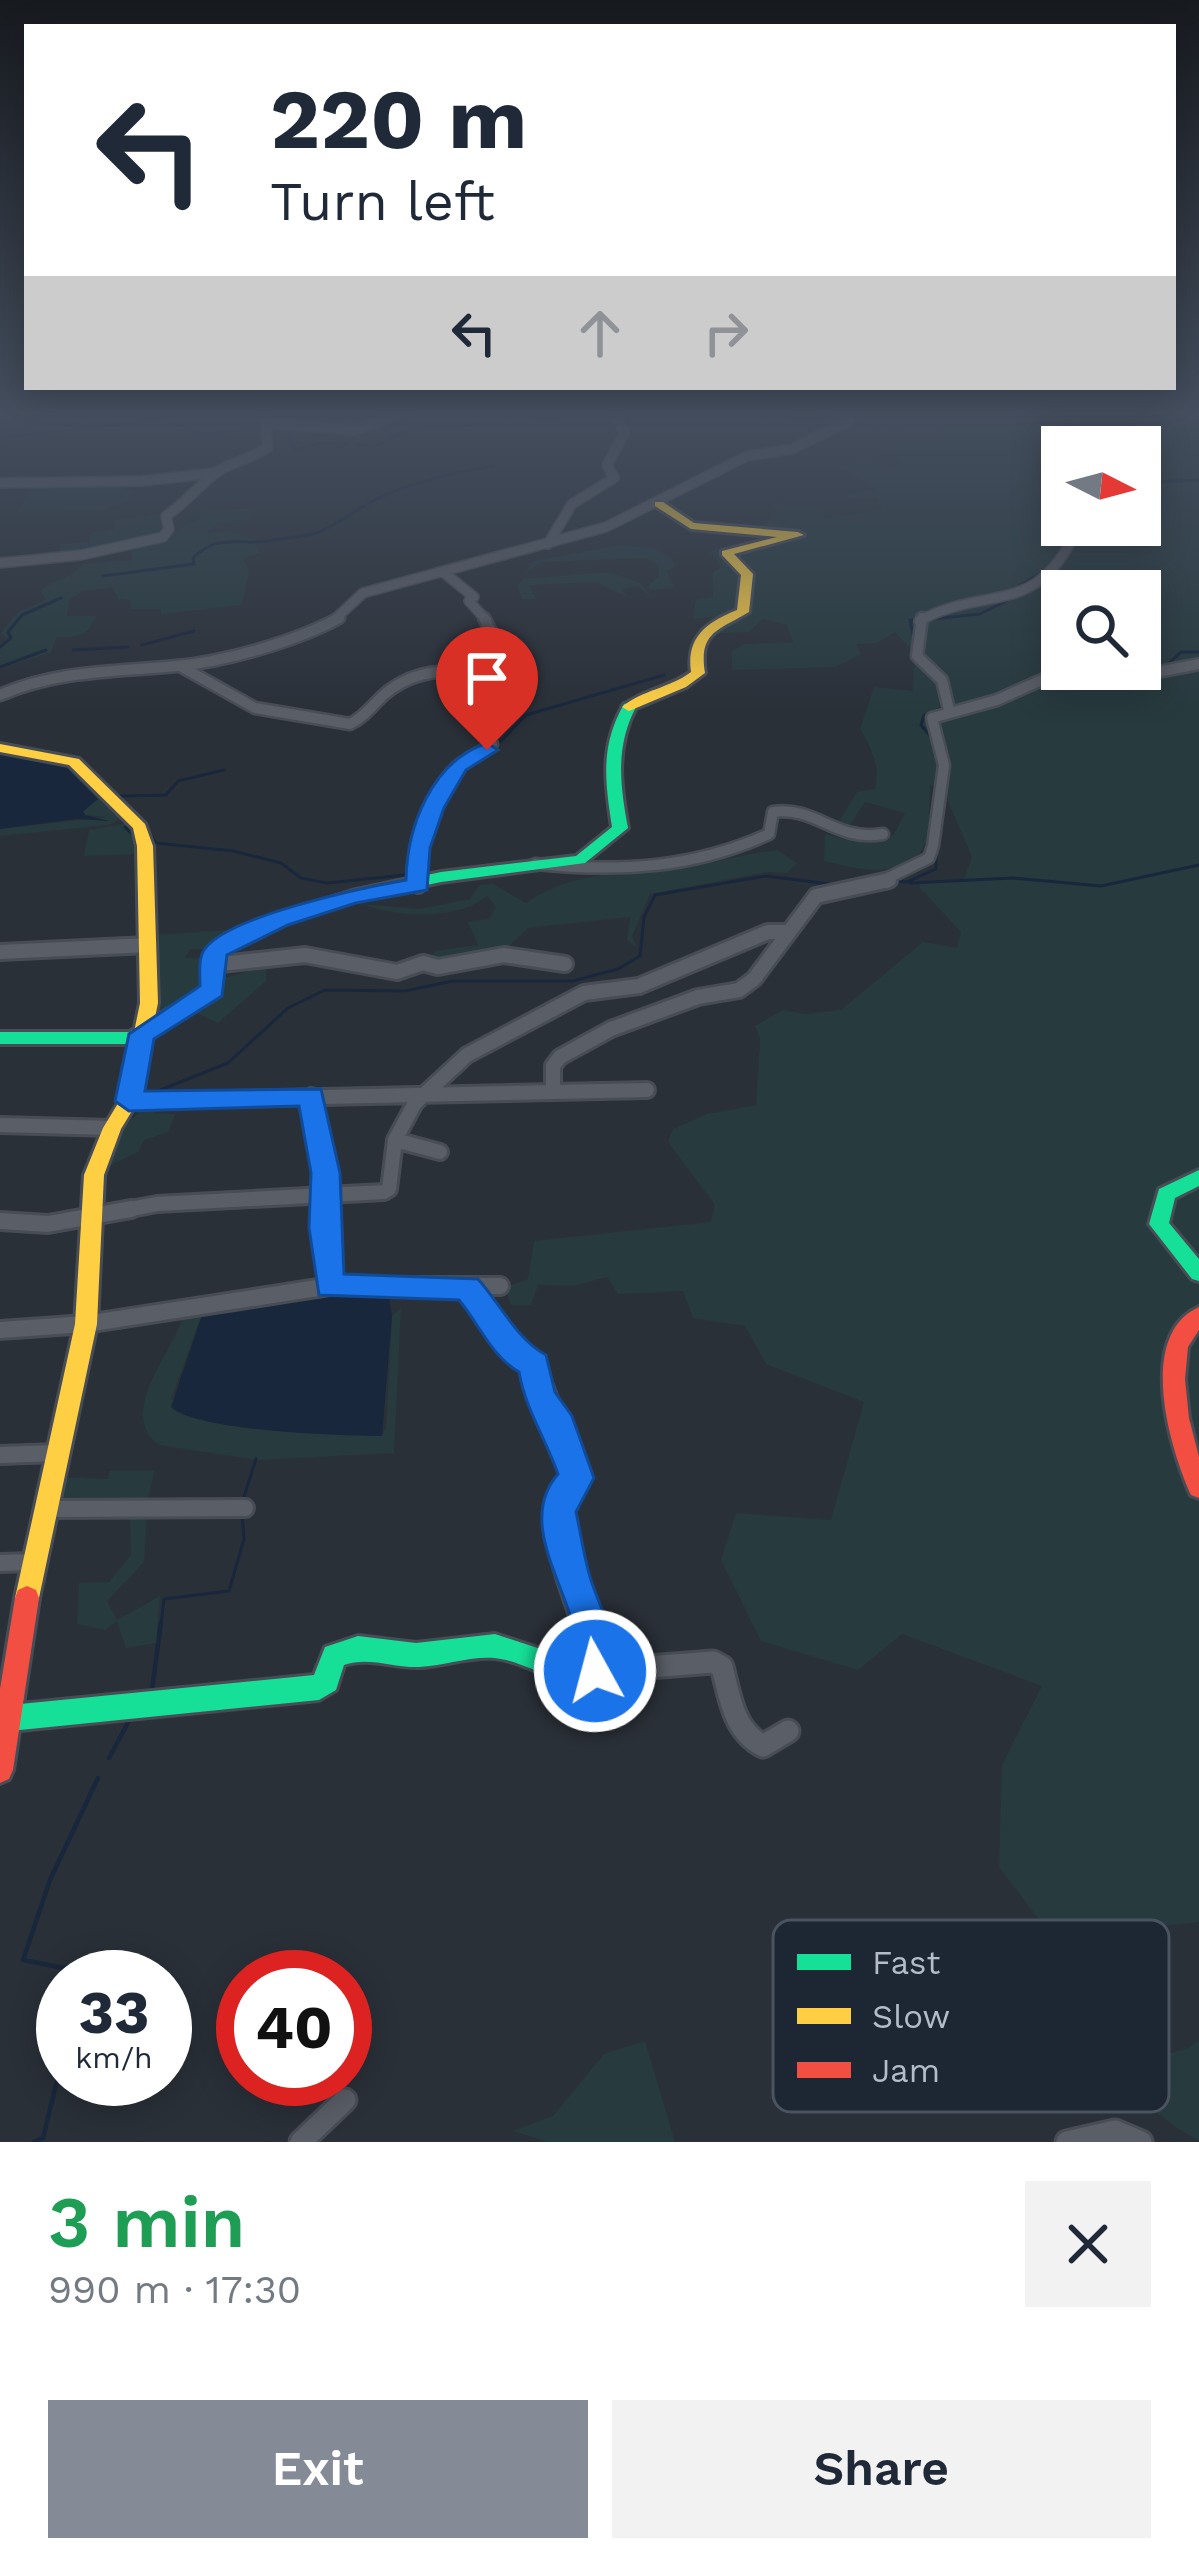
<!DOCTYPE html>
<meta charset="utf-8">
<style>
:root{--surface:#fff;--page:#f2f2f3;--text:#1f2937;--muted:#747a83;--accent:#848b96}
body{margin:0;font-family:"Work Sans",sans-serif;background:var(--page);color:var(--text);height:100vh;display:flex;flex-direction:column;font-size:45px;white-space:nowrap}
*{box-sizing:border-box;margin:0}
p{font-size:39px;color:var(--muted)}
.icon{flex:none;width:66px;height:66px;fill:none;stroke:currentColor;stroke-width:2;stroke-linecap:round;stroke-linejoin:round}
.map{position:relative;height:2142px;overflow:hidden}
.details{display:flex;flex-direction:column;background:var(--surface);flex:1}
.details>*{flex:none}
.top-card{position:absolute;left:24px;top:24px;width:1152px;height:366px;border-radius:0px;box-shadow:0 6px 30px #0003;background:#fff;color:var(--text);overflow:hidden}
.needle{width:78px;rotate:96deg}
.fabs{position:absolute;left:1041px;top:426px;display:grid;gap:24px}
.fabs a{display:grid;place-items:center;width:120px;height:120px;border-radius:0px;background:var(--surface);box-shadow:0 6px 30px #0003;font-size:60px}
.speed{position:absolute;left:36px;top:1950px;display:flex;gap:24px;font-size:60px;font-weight:700;text-align:center}
.speed>*{display:grid;place-content:center;width:156px;height:156px;border-radius:50%;background:var(--surface);box-shadow:0 6px 30px #0003;line-height:1}
.speed small{font-size:30px;font-weight:400}
.speed .limit{border:18px solid #d22;background:#fff;color:#111}
.pin{position:absolute;display:grid;place-items:center;width:102px;height:102px;color:#fff;margin:-123px -51px;border-radius:50% 50% 50% 0;rotate:-45deg;box-shadow:0 0 12px #0007}
.pin .icon{rotate:45deg}
.me{position:absolute;width:132px;margin:-66px;rotate:353deg;stroke-linejoin:round;filter:drop-shadow(0 0 9px #0008)}
.turn{display:flex;align-items:center;gap:42px;height:252px;padding:0 48px;font-size:54px}
.turn .icon{width:156px;height:156px;stroke-width:2.5}
.turn b{display:block;font-size:84px;line-height:102px}
.lanes{display:flex;align-items:center;height:114px;padding:0 48px;background:#0003;justify-content:center;gap:60px;direction:ltr}
.lanes .off{opacity:.35}
.round{display:grid;place-items:center;flex:none;width:126px;height:126px;border-radius:0px;background:var(--page)}
.head{display:flex;align-items:center;justify-content:space-between;height:204px;padding:0 48px}
h1{font-size:72px;font-weight:600;line-height:90px;color:#1e9e55}
.primary-button{display:flex;gap:24px;margin-top:auto;padding:24px 48px}
.primary-button a{flex:1;height:138px;border-radius:0px;background:var(--accent);color:#fff;font-size:48px;font-weight:600;line-height:138px;text-align:center}
.primary-button a+a{background:var(--page);color:var(--text)}
.map>svg:first-child{display:block}
.green{fill:#273a3e;fill-rule:evenodd}
.water{fill:#19273c}
.lines{fill:none;stroke-linecap:round;stroke-linejoin:round}
.stream-far1{stroke:#19273c;stroke-width:3}
.stream{stroke:#19273c;stroke-width:4.5}
.street-far4-casing{stroke:#484c55;stroke-width:12}
.street-far3-casing{stroke:#484c55;stroke-width:15}
.street-far2-casing{stroke:#484c55;stroke-width:20}
.street-far1-casing{stroke:#484c55;stroke-width:22}
.street-casing{stroke:#484c55;stroke-width:27}
.fast-casing{stroke:#484c55;stroke-width:6}
.slow-casing{stroke:#484c55;stroke-width:6}
.jam-casing{stroke:#484c55;stroke-width:6}
.street-far4{stroke:#5a5e66;stroke-width:9}
.street-far3{stroke:#5a5e66;stroke-width:10}
.street-far2{stroke:#5a5e66;stroke-width:14}
.street-far1{stroke:#5a5e66;stroke-width:16}
.street{stroke:#5a5e66;stroke-width:21}
.fast{fill:#16e098;fill-rule:evenodd}
.slow{fill:#ffcf43;fill-rule:evenodd}
.jam{fill:#f24e42;fill-rule:evenodd}
.route{fill:#1a73e8;stroke:#114b97;stroke-width:3}
.key{fill:#1d2633;stroke:#4a5360;stroke-width:3}
.key-label{font-size:33px;fill:#b4bcc9}
</style>
<div class="map">
<svg width="1199" height="2142" viewBox="0 0 1199 2142">
<rect width="100%" height="100%" fill="#2a3038"/>
<path class="green" d="M769,411H1199V1922L1053,1938L999,1867L1002,1765L1042,1686L902,1634L858,1670L761,1641L721,1560L736,1513L831,1520L864,1402L766,1364L745,1326L693,1318L683,1291L618,1294L607,1277L573,1286L538,1285L531,1305H511L507,1293L511,1285L528,1279L534,1241L711,1222L715,1205L668,1142L673,1129L707,1114L756,1105L760,1039L755,1026L783,1010L805,1014L841,1010L923,942L957,948L961,932L919,887L922,881L964,879L972,857L940,782L930,786C929,799 930,834 926,842C908,883 857,869 824,861L825,834L845,839L894,835L905,813L865,802L845,832L840,820L857,792L875,789C881,766 871,748 860,729L874,687L913,691L914,653L895,632L877,643L856,644L861,654L835,667L732,670V651L745,644L793,642L787,625L762,619L749,632L703,634L701,628L713,617L693,619L696,600L713,597V572L721,567L711,553L715,548L731,552L800,537L758,530L776,514L771,503L816,507L826,519L882,509L876,497L850,499L847,495L876,489L838,467L868,461L894,469L902,460L883,453L916,439H942L940,427L888,428L860,421L832,424ZM1062,447H1140V525H1062ZM1062,591H1140V669H1062Z
M113,485L133,491V499L102,511L18,512L30,489Z
M252,508L251,519L218,523L206,533L230,532L253,539L260,553L243,558L249,571L242,605L161,614L160,609H131L130,600L118,599L113,587L84,591L70,599L67,616H96C88,637 77,637 57,637L51,652L0,669V645L7,638L1,633L18,612L46,600L40,591C54,580 73,578 83,564L132,560L131,548C160,544 174,528 201,519V511Z
M162,514L165,529L160,535L59,555L60,544L89,542L92,532L115,530V520Z
M621,545L652,548L672,558L675,566L667,571L674,588L650,590L648,587L659,576L658,565L646,558L543,562L525,573L534,561Z
M609,572L640,583L655,600L638,586L622,589L627,597L596,582L529,585L536,599H522L517,585L524,579Z
M64,765H73L124,817L109,825L0,836V829L105,817L85,815L83,812L97,799Z
M129,823L140,854L84,856L89,830Z
M777,850L797,863L787,873L766,872L650,894L632,936L637,948L627,940L630,917L528,928L498,956L437,965L429,959L436,951L478,945L468,922L489,919L496,907L487,896C458,921 397,917 362,904L419,909L470,899L480,885L493,884L526,903C567,875 615,872 663,869C701,867 740,854 777,850Z
M227,930L232,941L213,949H190L185,958H208L219,979L265,967L267,980L218,1023L190,1010L152,1035L159,997L157,935Z
M157,1105L155,1113L175,1114L168,1132L144,1140L138,1152L105,1168C113,1145 130,1108 157,1105Z
M205,1306L171,1399L226,1425L382,1436L386,1428L392,1316L401,1308L394,1453L257,1460L159,1445C114,1412 177,1349 185,1310Z
M110,1471H154L147,1504L51,1503L57,1477L108,1479Z
M147,1512L144,1562L107,1601L117,1620L160,1596L156,1643L126,1648L117,1621L105,1630L77,1624L79,1583L109,1582L131,1555L130,1516Z
M1199,2040V2141L1174,2126L1104,2069L1187,2049Z
M645,2041L675,2142H548L513,2131L553,2116L604,2054Z"/>
<path class="water" d="M0,753L64,765L98,799L83,811L85,815L110,821L76,819L0,829Z
M347,1290L388,1291L392,1316L382,1436C343,1436 194,1431 171,1407L205,1306Z"/>
<g class="lines">
<path class="stream-far1" d="M504,411L545,419L588,411
M765,411L802,419L837,416
M847,415L875,411
M169,421L200,434L258,428
M69,426L94,411
M273,430L288,431L294,451L320,443L349,444
M0,439C62,428 124,428 185,411
M356,445L376,446L407,430L473,425L479,416L492,411
M1153,482L1199,480
M1062,491L1047,501L1048,510L1062,523
M103,576L194,564L193,558C214,538 226,542 253,542C267,542 293,537 308,535C329,532 355,509 375,500C412,482 452,473 492,466
M1019,586L1046,570
M932,619L980,614L1023,593
M914,639L910,620H917
M142,645L194,631
M0,647L11,638L8,632L22,615L61,598
M73,650L128,647
M0,667L46,650
M1165,667L1181,652H1199
M932,738L921,725L924,716L946,706
M500,742L526,715L664,675
M120,796L166,795L178,781L224,770
M941,824L947,780
M125,827L134,836
M150,834L156,843L233,851L281,863L301,878L327,883L414,874V851
M414,845L421,830
M894,881L907,882L936,869V851
M910,883L1013,878L1101,886L1199,865
M153,1093L228,1063L288,1008L325,990L405,991L453,981H573L618,969L640,956L644,917L655,895L766,876L838,885
M121,1128L138,1108
M243,1500L256,1459
M161,1625L164,1599L229,1591L244,1539L242,1514"/>
<path class="stream" d="M152,1690L161,1622
M109,1758L131,1717
M85,1972L23,1960L50,1880L98,1778
M34,2142L43,2138L63,2056"/>
<defs>
<path id="street-far4" d="M268,423L353,430L410,411
M1140,478L1152,479
M0,483L142,481L214,473
M548,544L572,504L614,478L607,465L625,432L616,418L619,411
M0,563L81,555L163,537L169,529L166,516C185,503 196,489 213,475C228,462 251,460 268,447L264,411
M443,572L474,597L469,601L487,621
M333,621L363,593L606,527L747,456L792,449L849,421L839,411
M919,621C989,583 1037,621 1079,525"/>
<path id="street-far3" d="M922,618L917,656L942,680L949,710
M180,666L255,708L350,724C365,717 373,704 386,693C418,667 456,668 494,678
M1096,669L1147,674L1199,664
M0,695C58,670 114,672 176,666C224,662 297,641 339,618
M535,864C618,872 692,869 769,834L773,812C817,806 835,842 883,834
M418,883C422,843 426,793 459,765C469,757 482,752 492,744L480,721L492,711L494,678L508,664L484,618
M887,883L890,877L929,858L933,846L944,765L932,718L997,700L1055,674L1078,669"/>
<path id="street-far2" d="M418,885L419,880
M0,952L148,945
M212,965L305,955L397,972L423,963L438,967L504,955L565,964
M553,1091V1066L560,1057L611,1029L698,997L739,990L754,979L816,896L889,880
M311,1096L326,1173L325,1212
M137,1101L647,1090
M0,1125L112,1128
M395,1140L440,1152
M115,1212L157,1204L384,1192L389,1189L395,1140L415,1103L467,1055L584,993L639,986L768,932H787"/>
<path id="street-far1" d="M325,1209L330,1286
M0,1221L48,1224L131,1209
M0,1330L86,1324L330,1286H500
M0,1455L57,1453
M46,1509L245,1508
M0,1563L33,1562"/>
<path id="street" d="M595,1671L713,1662L722,1667C730,1697 733,1730 763,1746L788,1731
M301,2142L345,2100
M1067,2142L1115,2131L1141,2142"/>
<path id="fast" d="M629,703L636,707C615,747 620,785 628,828L585,863L441,882L356,900L285,924L225,952C220,966 225,981 219,994L132,1044H0V1032H129L204,988V965L212,945L273,916L352,891L441,872L576,856L612,827C605,781 600,746 624,704Z
M1199,1170V1186L1175,1198L1169,1223L1199,1259V1281L1192,1279L1149,1224L1159,1189Z
M574,1459L582,1462L588,1478C581,1493 572,1505 571,1522C568,1567 618,1645 604,1680C567,1695 530,1661 494,1658C470,1656 443,1666 419,1667C393,1668 369,1656 344,1665L336,1690L319,1700L0,1732V1706L314,1675L325,1647L358,1636L416,1643L495,1634L562,1656L580,1657C571,1593 524,1540 565,1477L563,1469L566,1462Z"/>
<path id="slow" d="M655,502H663L694,523L798,532L804,535L734,554L753,574L749,612C720,630 698,631 705,673L686,687L629,711L622,707C642,690 670,688 691,672C686,637 707,622 737,610L741,575L722,555V551L777,537L691,529L655,506Z
M0,744L79,759L145,824L153,846L158,1003L138,1101L121,1129L104,1175L97,1324L39,1598L36,1606L27,1610L18,1606L15,1598L75,1324L84,1175L103,1128L120,1100L140,1003L137,846L133,828L69,765L0,752Z
M467,1280L474,1282L514,1334L542,1359L585,1469L582,1476L574,1479L566,1476L525,1370L498,1346L457,1288L460,1282Z"/>
<path id="jam" d="M1199,1307V1330L1188,1347L1185,1379L1189,1418L1199,1457V1498L1191,1495C1170,1449 1136,1335 1199,1307Z
M27,1586L36,1590L39,1598L13,1770L9,1779L0,1783V1689L15,1598L18,1590Z"/>
</defs>
<use href="#street-far4" class="street-far4-casing"/>
<use href="#street-far3" class="street-far3-casing"/>
<use href="#street-far2" class="street-far2-casing"/>
<use href="#street-far1" class="street-far1-casing"/>
<use href="#street" class="street-casing"/>
<use href="#fast" class="fast-casing"/>
<use href="#slow" class="slow-casing"/>
<use href="#jam" class="jam-casing"/>
<use href="#street-far4" class="street-far4"/>
<use href="#street-far3" class="street-far3"/>
<use href="#street-far2" class="street-far2"/>
<use href="#street-far1" class="street-far1"/>
<use href="#street" class="street"/>
<use href="#fast" class="fast"/>
<use href="#slow" class="slow"/>
<use href="#jam" class="jam"/>
</g>
<linearGradient id="sky" x2="0" y2="1"><stop stop-color="#171a1f"/><stop offset="0.58" stop-color="#444e5e"/><stop offset="1" stop-color="#444e5e" stop-opacity="0"/></linearGradient>
<rect width="1199" height="711" fill="url(#sky)"/>
<path class="route" d="M487,743L498,750L466,770L444,808L430,848L427,890L356,903L288,925L227,955L222,996L154,1039L145,1091L321,1089L340,1173L344,1274L478,1279C501,1305 516,1338 546,1355L555,1392L572,1416L594,1478L576,1512C581,1534 584,1558 591,1580C602,1614 624,1648 608,1684L595,1689L581,1684C572,1662 577,1640 571,1618C557,1572 521,1516 558,1474C546,1440 525,1408 519,1372C492,1357 479,1324 459,1300L319,1295L309,1228L311,1173L299,1106L129,1111L115,1101L129,1034L200,986C200,975 198,959 204,950C226,916 366,887 406,880C407,826 432,761 487,743Z"/>
<rect x="773" y="1920" width="396" height="192" rx="18" class="key"/>
<rect x="797" y="1954" width="54" height="16" fill="#16e098"/>
<rect x="797" y="2008" width="54" height="16" fill="#ffcf43"/>
<rect x="797" y="2062" width="54" height="16" fill="#f24e42"/>
<g class="key-label">
<text x="872" y="1974">Fast</text>
<text x="872" y="2028">Slow</text>
<text x="872" y="2082">Jam</text>
</g>
</svg>
<div class="fabs">
<a><svg class="needle" viewBox="-14 -14 28 28"><path d="M0-13l5 13h-10z" fill="#e53935"/><path d="M0 13l5-13h-10z" fill="#747a83"/></svg></a>
<a><svg class="icon" aria-label="search" viewBox="0 0 24 24"><circle cx="10" cy="10" r="6"/><path d="M15 15l6 6"/></svg></a>
</div>
<div class="speed"><div>33<small>km/h</small></div><div class="limit">40</div></div>
<div class="pin" style="left:487px;top:750px;background:#d93025"><svg class="icon" aria-label="arrive" viewBox="0 0 24 24"><path d="M6 21V4h12l-3 4 3 4H6"/></svg></div>
<svg class="me" style="left:595px;top:1671px" viewBox="-20 -20 40 40"><circle r="17" fill="#1a73e8" stroke="#fff" stroke-width="3"/><path d="M0-11L8 9 0 5-8 9z" fill="#fff"/></svg>
<div class="top-card">
<div class="turn"><svg class="icon" aria-label="left" viewBox="0 0 24 24"><path d="M17 20v-9H6M10 6l-5 5 5 5"/></svg><div><b>220 m</b>Turn left</div></div>
<div class="lanes"><svg class="icon" aria-label="left" viewBox="0 0 24 24"><path d="M17 20v-9H6M10 6l-5 5 5 5"/></svg><svg class="icon off" aria-label="ahead" viewBox="0 0 24 24"><path d="M12 20V5M6 11l6-6 6 6"/></svg><svg class="icon off" aria-label="right" viewBox="0 0 24 24"><path d="M7 20v-9h11M14 6l5 5-5 5"/></svg></div>
</div>
</div>
<section class="details">
<div class="head"><div><h1>3 min</h1><p>990 m · 17:30</p></div><a class="round"><svg class="icon" aria-label="close" viewBox="0 0 24 24"><path d="M6 6l12 12M18 6L6 18"/></svg></a></div>
<div class="primary-button"><a>Exit</a><a>Share</a></div>
</section>
